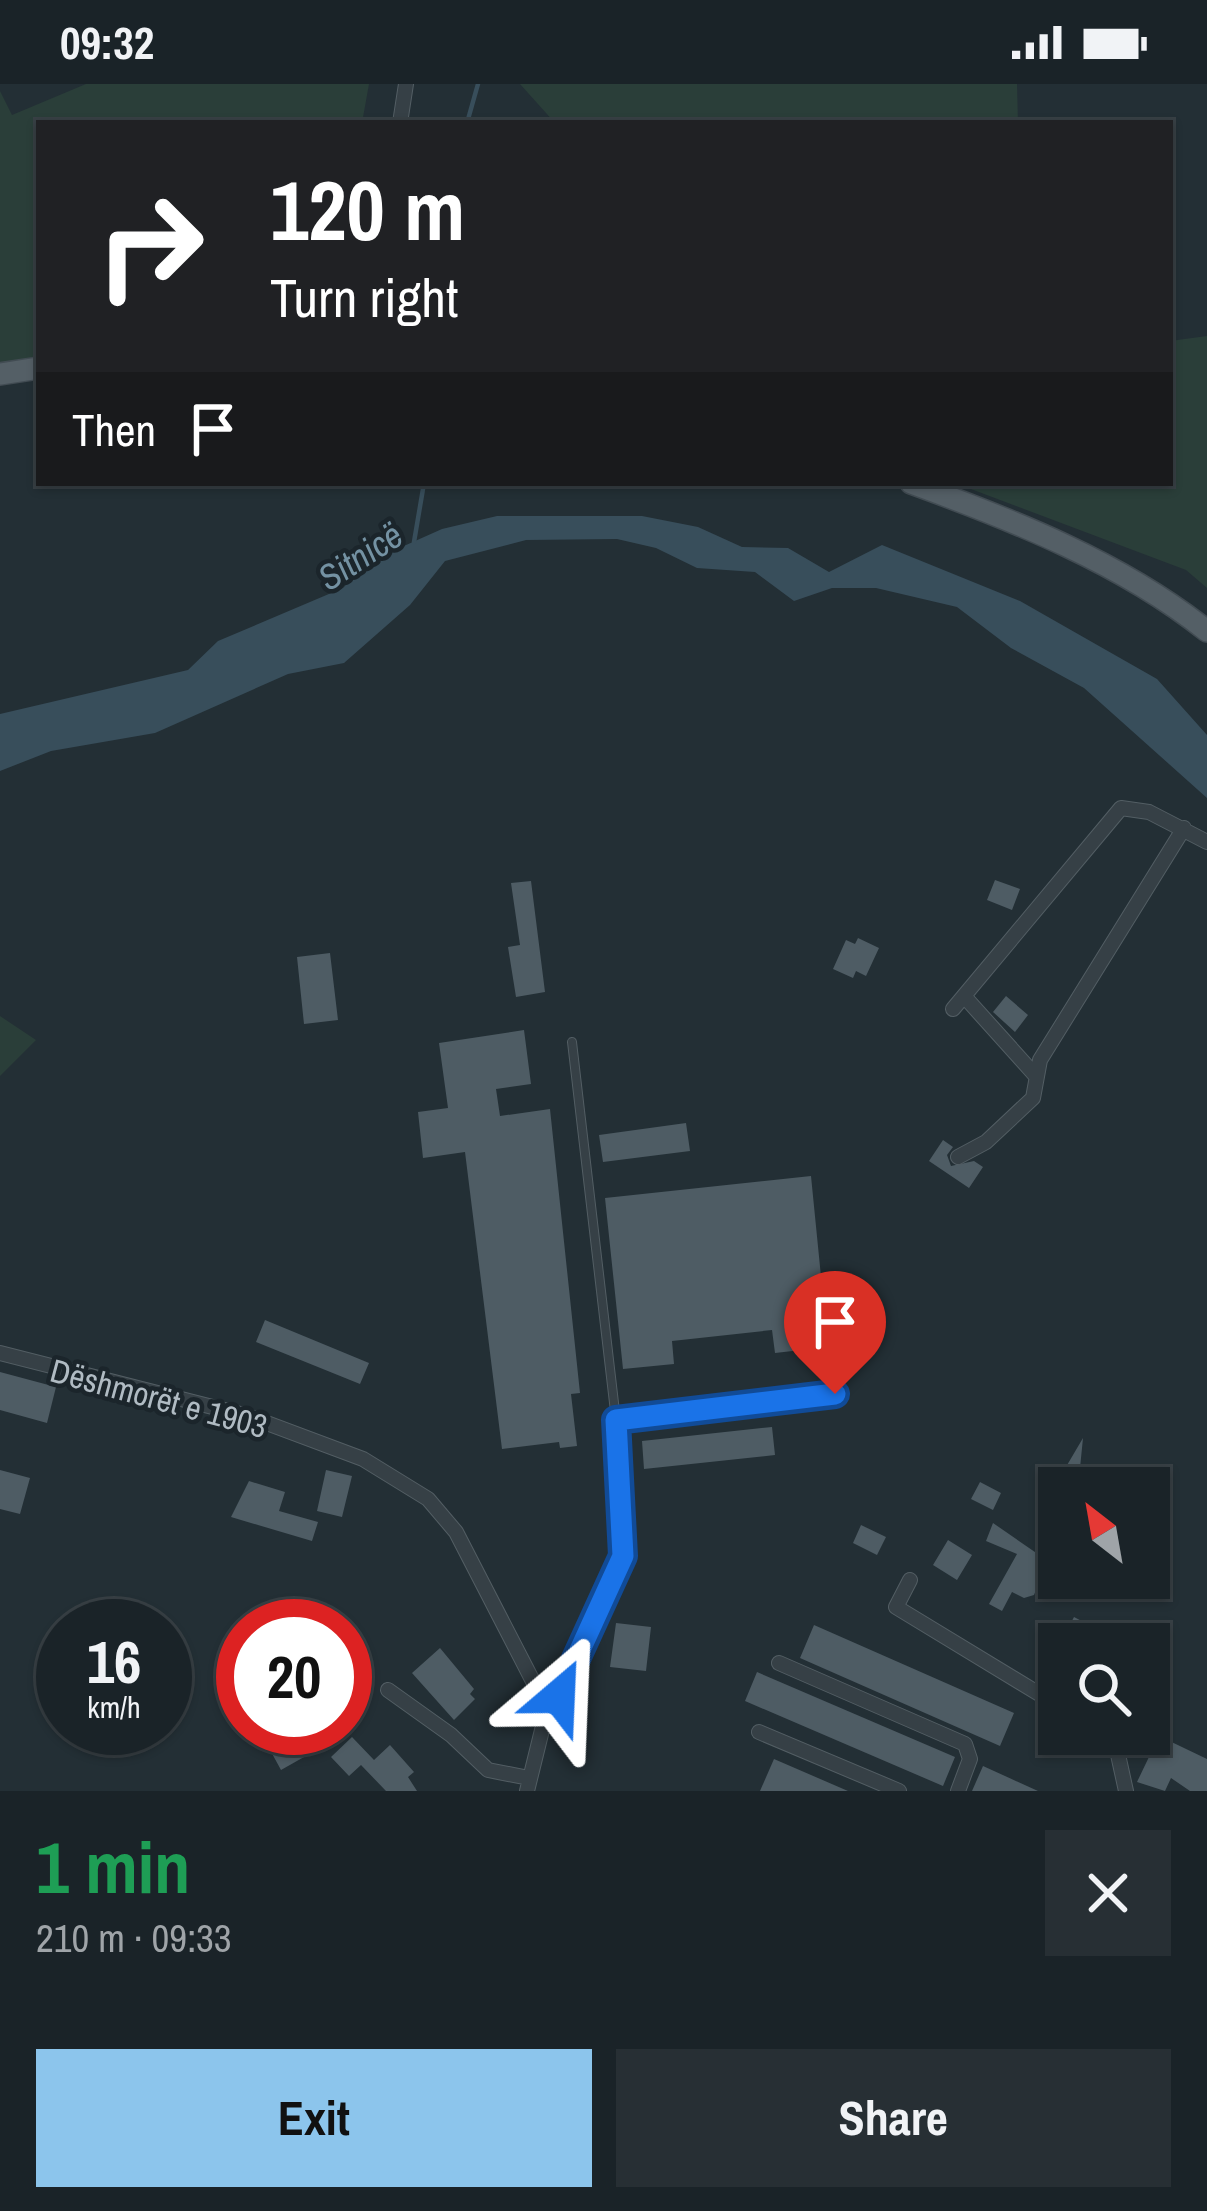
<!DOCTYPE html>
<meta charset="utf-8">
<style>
:root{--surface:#1a2328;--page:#272f34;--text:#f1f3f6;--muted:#9fa4a8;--line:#384045;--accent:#8cc5ec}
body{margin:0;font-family:"Archivo Narrow",sans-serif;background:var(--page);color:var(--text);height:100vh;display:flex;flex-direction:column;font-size:45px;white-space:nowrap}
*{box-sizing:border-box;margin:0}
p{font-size:39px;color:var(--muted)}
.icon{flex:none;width:66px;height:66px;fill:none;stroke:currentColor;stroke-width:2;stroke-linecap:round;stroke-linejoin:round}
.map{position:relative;height:1707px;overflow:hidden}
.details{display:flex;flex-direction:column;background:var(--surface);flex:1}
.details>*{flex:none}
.hud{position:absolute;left:36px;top:36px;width:1137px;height:366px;border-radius:0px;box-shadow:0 3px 9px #0004,0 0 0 3px var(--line);background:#202124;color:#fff;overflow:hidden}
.needle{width:78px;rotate:329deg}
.buttons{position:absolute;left:1038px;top:1383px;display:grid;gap:24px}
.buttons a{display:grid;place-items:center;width:132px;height:132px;border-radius:0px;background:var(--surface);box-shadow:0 3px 9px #0004,0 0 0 3px var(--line);font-size:60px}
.speed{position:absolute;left:36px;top:1515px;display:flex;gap:24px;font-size:60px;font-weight:700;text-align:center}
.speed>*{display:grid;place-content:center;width:156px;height:156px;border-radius:50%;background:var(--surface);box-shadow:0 3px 9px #0004,0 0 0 3px var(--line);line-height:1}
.speed small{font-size:30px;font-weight:400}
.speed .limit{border:18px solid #d22;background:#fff;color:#111}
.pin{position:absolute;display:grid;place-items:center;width:102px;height:102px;color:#fff;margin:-123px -51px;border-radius:50% 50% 50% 0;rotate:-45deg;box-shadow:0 0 12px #0007}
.pin .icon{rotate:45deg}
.me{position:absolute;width:132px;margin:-66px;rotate:26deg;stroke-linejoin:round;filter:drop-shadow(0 0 9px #0008)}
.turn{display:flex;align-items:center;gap:42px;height:252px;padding:0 36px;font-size:54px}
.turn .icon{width:156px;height:156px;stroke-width:2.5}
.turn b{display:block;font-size:84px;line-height:102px}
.then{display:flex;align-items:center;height:114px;padding:0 36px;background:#0003;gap:24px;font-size:45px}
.round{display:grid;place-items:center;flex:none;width:126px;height:126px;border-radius:0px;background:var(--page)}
.headline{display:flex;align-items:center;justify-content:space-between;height:204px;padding:0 36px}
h1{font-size:72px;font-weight:700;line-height:90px;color:#1e9e55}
.button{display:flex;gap:24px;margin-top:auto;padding:24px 36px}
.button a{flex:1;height:138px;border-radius:0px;background:var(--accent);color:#111;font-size:48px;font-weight:700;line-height:138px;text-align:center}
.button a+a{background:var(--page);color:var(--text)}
.status{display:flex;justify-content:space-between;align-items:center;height:84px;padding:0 60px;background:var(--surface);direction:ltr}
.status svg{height:33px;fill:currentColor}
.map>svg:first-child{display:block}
.green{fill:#2a3e39}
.water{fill:#384e5b}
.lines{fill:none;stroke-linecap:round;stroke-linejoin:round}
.stream{stroke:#384e5b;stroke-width:4.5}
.building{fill:#4e5c64}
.service-casing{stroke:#535e64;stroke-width:10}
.minor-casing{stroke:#535e64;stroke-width:16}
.primary-casing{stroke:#424c53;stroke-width:24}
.service{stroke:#364046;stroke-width:8}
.minor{stroke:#364046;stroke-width:14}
.primary{stroke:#545f66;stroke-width:21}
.route-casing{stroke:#114b97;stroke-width:30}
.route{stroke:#1a73e8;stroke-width:21}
.labels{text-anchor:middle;stroke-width:9;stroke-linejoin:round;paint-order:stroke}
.street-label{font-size:33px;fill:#b0bbc3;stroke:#1b252b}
.water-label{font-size:36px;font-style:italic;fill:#7492a3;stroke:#1b252b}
</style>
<div class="status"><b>09:32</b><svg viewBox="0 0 49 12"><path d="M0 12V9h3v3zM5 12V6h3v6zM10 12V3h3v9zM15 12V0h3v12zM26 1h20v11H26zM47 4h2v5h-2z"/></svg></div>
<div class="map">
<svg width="1207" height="1707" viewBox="0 0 1207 1707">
<rect width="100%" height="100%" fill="#232f35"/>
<path class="green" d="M86,0H369L362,39H39V273L0,279V7L12,31Z
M520,0H1017L1018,39H555Z
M1207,252V504L1186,486L955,399H1170V257Z
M0,932L36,956L0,992Z"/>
<path class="water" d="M497,432H642L698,443L742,463L788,464L829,488L882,461L1020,517L1106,566L1157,595L1207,651V714L1084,604L1011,564L957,523L876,504H832L794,517L755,488L697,484L656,464L617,455L526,456L445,477L410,521L344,579L288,590L155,649L51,667L0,687V630L188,586L218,557L343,504L368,478L442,445Z"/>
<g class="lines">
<path class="stream" d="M467,39L478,0
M414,458L424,399"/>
</g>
<path class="building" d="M995,796L1020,805L1012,826L987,816Z
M531,797L545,908L516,913L508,863L520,861L511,799Z
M858,854L879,864L866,892L856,887L853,894L833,885L846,856L855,860Z
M330,869L338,936L304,940L297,873Z
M1006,912L1028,931L1015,948L993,928Z
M524,946L531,1000L496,1005L500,1032L550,1025L580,1309L571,1310L577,1362L560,1364L559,1358L502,1365L465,1068L423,1074L418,1028L448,1024L439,959Z
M686,1039L690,1067L603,1078L599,1051Z
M943,1056L953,1063L947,1071L951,1082L974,1077L983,1083L969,1104L929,1077Z
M811,1092L828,1263L775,1269L772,1246L672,1257L674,1280L623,1285L605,1114Z
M265,1236L369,1279L360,1300L256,1258Z
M0,1288L56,1303L47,1339L0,1326Z
M772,1343L775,1371L644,1385L642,1357Z
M1083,1354L1078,1404H1057L1063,1388Z
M0,1386L30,1394L20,1430L0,1425Z
M326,1386L352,1392L342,1433L317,1427Z
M249,1397L285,1408L279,1427L318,1438L312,1457L231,1433Z
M980,1398L1001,1409L993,1426L971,1415Z
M993,1439L1048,1477L1034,1511L1024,1514L1012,1508L1002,1527L989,1520L1017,1470L986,1457Z
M861,1441L886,1453L877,1471L853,1459Z
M948,1456L972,1471L957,1496L933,1481Z
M1074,1533L1095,1544L1086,1560H1060Z
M616,1539L651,1543L646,1587L610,1583Z
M814,1541L1014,1629L1000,1662L800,1574Z
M440,1564L474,1605L470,1610L475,1615L454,1636L412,1589Z
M757,1588L955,1673L943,1702L745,1617Z
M290,1652L304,1673L281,1686L269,1664Z
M1159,1652L1207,1675V1707H1190L1171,1694L1165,1707L1137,1698Z
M352,1653L374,1676L390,1661L414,1688L408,1693L417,1707H386L361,1681L349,1692L331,1673Z
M774,1675L848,1707H760Z
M983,1682L1038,1707H972Z"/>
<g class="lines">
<defs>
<path id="service" d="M616,1336L835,1310
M542,1620L562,1606L623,1472L616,1336L572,958"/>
<path id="minor" d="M400,39L406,0
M964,912L1035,991
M953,925L1121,724L1149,728L1207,758
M958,1073L986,1058L1033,1014L1040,976L1184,744
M0,1269L248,1332L363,1375L428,1415L456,1448L539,1609L543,1642L527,1707
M910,1496L896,1523L1059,1622
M779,1579L965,1660L970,1675L958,1707
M388,1606L451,1651L488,1686L529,1694
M759,1648L899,1707
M1105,1650L1117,1666L1126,1707"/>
<path id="primary" d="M0,290L39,284
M911,399C1013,436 1122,479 1207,547"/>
</defs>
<use href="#service" class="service-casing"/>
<use href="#minor" class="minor-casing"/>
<use href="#primary" class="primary-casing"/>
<use href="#service" class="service"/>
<use href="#minor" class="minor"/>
<use href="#primary" class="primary"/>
</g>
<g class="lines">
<defs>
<path id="route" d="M559,1612L623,1472L616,1336L835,1310"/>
</defs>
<use href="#route" class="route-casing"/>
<use href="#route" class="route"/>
</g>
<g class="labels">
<g class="street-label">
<text transform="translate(159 1314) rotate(15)" y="12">Dëshmorët e 1903</text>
</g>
<g class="water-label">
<text transform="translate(360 472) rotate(-33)" y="13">Sitnicë</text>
</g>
</g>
</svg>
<div class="buttons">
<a><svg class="needle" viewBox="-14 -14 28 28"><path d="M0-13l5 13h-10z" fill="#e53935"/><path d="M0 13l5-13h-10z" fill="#9fa4a8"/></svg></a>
<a><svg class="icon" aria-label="search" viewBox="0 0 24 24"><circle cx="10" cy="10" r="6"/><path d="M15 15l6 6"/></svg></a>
</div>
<div class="speed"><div>16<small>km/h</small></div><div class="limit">20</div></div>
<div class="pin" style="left:835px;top:1310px;background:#d93025"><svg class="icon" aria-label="arrive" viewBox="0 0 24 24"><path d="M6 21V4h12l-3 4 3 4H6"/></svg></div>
<svg class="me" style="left:559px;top:1612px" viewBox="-20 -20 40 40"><path d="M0-17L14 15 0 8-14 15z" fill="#1a73e8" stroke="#fff" stroke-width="4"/></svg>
<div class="hud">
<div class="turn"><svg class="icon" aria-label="right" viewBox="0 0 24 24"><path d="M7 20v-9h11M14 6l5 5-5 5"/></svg><div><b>120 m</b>Turn right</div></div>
<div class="then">Then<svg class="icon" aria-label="arrive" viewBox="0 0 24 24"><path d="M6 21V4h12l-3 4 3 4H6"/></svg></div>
</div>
</div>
<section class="details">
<div class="headline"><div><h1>1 min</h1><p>210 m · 09:33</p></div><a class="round"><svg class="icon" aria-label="close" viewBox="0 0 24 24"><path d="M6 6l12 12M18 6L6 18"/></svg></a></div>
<div class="button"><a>Exit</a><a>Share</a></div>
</section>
